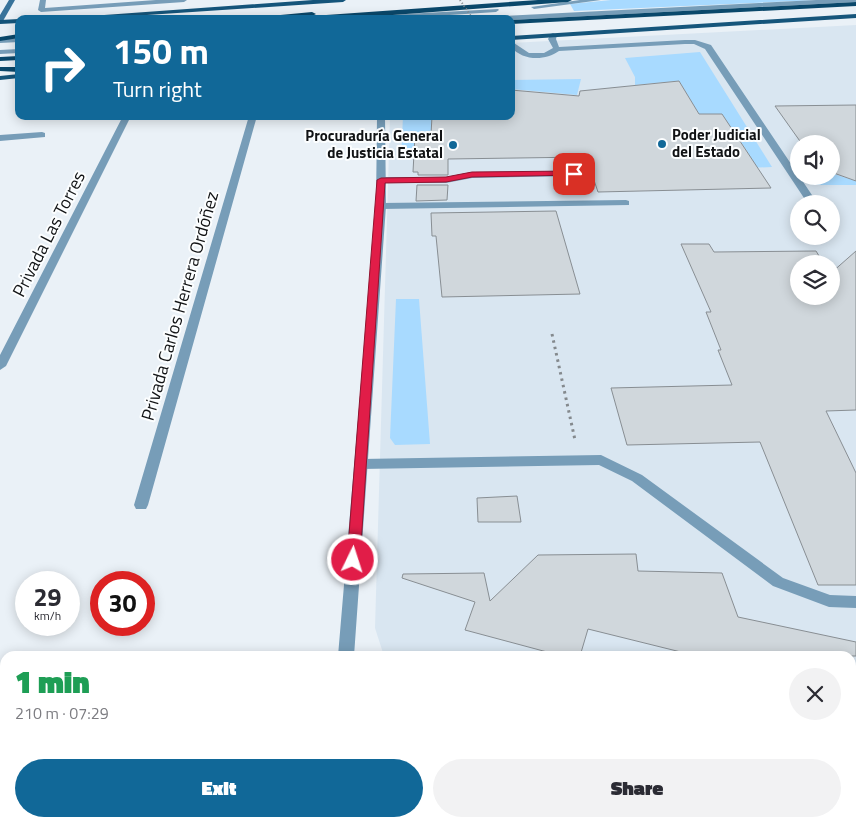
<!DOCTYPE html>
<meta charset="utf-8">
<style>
:root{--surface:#fff;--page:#f2f2f3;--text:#2b2b33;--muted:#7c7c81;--accent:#116898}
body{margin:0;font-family:"Titillium Web",sans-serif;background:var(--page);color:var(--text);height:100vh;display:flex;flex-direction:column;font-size:19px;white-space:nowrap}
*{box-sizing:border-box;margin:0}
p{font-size:16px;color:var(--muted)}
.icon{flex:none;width:28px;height:28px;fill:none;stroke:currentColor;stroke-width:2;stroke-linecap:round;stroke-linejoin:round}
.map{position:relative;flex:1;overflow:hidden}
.panel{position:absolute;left:0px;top:651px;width:856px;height:176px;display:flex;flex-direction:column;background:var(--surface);border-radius:15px 15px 0 0;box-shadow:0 2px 12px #0003}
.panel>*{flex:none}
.hud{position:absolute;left:15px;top:15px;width:500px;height:105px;border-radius:10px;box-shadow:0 2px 12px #0003;background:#116898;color:#fff;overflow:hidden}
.buttons{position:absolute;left:790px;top:135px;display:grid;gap:10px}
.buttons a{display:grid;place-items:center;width:50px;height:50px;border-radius:50%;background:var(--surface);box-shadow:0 2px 12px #0003;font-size:25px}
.speed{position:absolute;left:15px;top:571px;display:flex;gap:10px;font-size:25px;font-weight:700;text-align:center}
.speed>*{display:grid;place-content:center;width:65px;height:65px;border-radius:50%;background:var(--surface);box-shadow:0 2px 12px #0003;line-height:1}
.speed small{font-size:12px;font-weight:400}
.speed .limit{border:8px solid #d22;background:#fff;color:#111}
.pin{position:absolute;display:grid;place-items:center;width:42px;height:42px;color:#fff;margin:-21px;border-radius:10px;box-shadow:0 2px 8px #0006}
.me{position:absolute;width:55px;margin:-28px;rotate:4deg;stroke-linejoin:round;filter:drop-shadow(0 0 4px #0008)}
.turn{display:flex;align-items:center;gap:18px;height:105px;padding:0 15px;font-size:22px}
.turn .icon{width:65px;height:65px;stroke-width:2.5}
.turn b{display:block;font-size:35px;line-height:42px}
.round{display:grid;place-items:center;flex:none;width:52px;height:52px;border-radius:26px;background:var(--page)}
.summary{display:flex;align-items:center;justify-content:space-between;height:85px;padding:0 15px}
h1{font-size:30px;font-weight:800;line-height:38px;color:#1e9e55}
.button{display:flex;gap:10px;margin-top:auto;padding:10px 15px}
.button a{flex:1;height:58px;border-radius:30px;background:var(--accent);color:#fff;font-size:20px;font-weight:800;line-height:58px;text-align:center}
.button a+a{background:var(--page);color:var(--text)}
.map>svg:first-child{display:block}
.built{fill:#d9e6f1;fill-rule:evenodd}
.green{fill:#a8daff}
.building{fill:#d0d7dc;stroke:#888e93}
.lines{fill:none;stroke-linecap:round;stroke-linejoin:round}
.path{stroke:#84898d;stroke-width:3;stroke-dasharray:2.5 4;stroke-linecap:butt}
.service{fill:#779db8;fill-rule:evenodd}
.minor{fill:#779db8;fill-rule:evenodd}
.secondary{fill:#38739b;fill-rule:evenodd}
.primary{fill:#15557b;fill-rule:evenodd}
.trunk{fill:#0a486b;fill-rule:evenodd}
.path-bridge{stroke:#84898d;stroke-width:2;stroke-dasharray:1 2.5;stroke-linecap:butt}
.route{fill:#e11d48;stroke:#92132f}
.poi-dot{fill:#116898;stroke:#fcfeff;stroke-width:2}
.labels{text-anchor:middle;stroke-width:4;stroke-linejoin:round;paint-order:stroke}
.far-poi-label{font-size:15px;font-weight:bold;fill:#111315;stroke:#fcfeff;text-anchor:start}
.street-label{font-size:18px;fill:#111315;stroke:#fcfeff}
</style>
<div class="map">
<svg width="856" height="827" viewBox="0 0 856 827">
<rect width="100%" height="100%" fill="#eaf1f7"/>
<path class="built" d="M856,25V827H846L829,823L851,822V656H384L375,628L390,116H511V43ZM799,144H831V176H799ZM799,204H831V236H799ZM799,264H831V296H799Z"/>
<path class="green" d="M611,0H817L574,11L570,4Z
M700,52L772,167L728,169L748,153L736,134H730L717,114H699L679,81L635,85V77L625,58Z
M581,79L577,95L511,89V80Z
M403,116H432L431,135H415L413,159L401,160Z
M831,173L856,181V185H813L807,176H831Z
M396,299H419L430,444L395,445L390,438Z"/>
<path class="building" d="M679,81L699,114H722L771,188L598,192L586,157L448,159V175H418V172H413L415,135H431L432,116H511V90L579,96L580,91Z
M856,105V181L831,172V144H802L775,106Z
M417,185H448L447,200L416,201Z
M556,211L580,294L442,297L436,236H432L431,213Z
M681,244H709L714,252L816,251L824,264H799V296H831V273L856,251V410L826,411L856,473V585H818L760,442L627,445L611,388L732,385L718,350H721L706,312H711Z
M517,496L521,522H478L477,498Z
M636,554L638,571L722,573L738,617L856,642V656H697L588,629L580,656H562L465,630L475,602L402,578L403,574L484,573L490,601L538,555Z"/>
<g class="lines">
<path class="path" d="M552,334L575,440"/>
<path class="service" d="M40,0H46L45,8L156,0H187L184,2L41,12L38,10Z
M580,0H601L534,9L531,7Z
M816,0H856V2L511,20L480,19L483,17Z
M498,9L499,10L496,12L388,19H348L351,17Z
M553,33L557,35L556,39L559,47L685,40H695L711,45L818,204H808L705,49L694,44H685L559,51C545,61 523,61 511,47V41L529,53H544L553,48L548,39L551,34Z
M19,38V42L0,43V39Z
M19,49V53L0,54V50Z
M574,171L579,174L577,176L472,178L446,183H381L376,180L381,177H446L472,172Z
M626,200L629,201V205L381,209L376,206L381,203Z
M601,455L642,475L783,578L830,595L856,596V608L829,607L773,586L632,481L599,465L361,469L354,464L361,459Z"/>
<path class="minor" d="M123,116H131L6,366L0,370V355Z
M249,116H257L148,505L146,509H136L134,505Z
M377,116H385L386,206L354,656H338L376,206Z
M42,132L45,133V137L0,141V135Z
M240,822H260L258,827H238Z
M671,822H701L703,827H673Z"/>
<path class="secondary" d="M9,0H15L3,21L0,23V15Z"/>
<path class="primary" d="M313,0H346L343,2L87,19H49Z
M856,14V18L511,40V36Z
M19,19V23L0,24V20Z
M19,74V78L0,80V76Z"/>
<path class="trunk" d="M538,0H572L568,2L339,19H300L304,17L237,19L312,12L316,14L312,16Z
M856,2V6L511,24V20Z
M19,34V38L0,41V37Z
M19,56V60L0,61V57Z
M0,67H19V72L0,71Z"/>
<path class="path-bridge" d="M460,0L473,19"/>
</g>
<path class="route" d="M574,171L577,172V175L472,177L446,182L385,183L360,560L358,564H349L347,560L377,180L381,178L446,177L472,172Z"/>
<g class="poi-dot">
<circle cx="662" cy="144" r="5"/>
<circle cx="453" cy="145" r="5"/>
</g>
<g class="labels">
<g class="far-poi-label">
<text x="672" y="140">Poder Judicial<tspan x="672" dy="17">del Estado</tspan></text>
<text x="443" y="141" text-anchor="end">Procuraduría General<tspan x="443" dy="17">de Justicia Estatal</tspan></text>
</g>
<g class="street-label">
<text transform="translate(49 234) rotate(-63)" y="6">Privada Las Torres</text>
<text transform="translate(180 306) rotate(-74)" y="6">Privada Carlos Herrera Ordóñez</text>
</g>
</g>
</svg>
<div class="buttons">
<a><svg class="icon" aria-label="sound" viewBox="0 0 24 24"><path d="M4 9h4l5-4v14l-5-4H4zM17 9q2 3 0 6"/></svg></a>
<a><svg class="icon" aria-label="search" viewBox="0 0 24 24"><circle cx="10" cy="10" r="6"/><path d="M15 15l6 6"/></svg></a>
<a><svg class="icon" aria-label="layers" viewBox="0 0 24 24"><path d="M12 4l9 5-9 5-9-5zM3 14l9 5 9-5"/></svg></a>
</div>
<div class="speed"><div>29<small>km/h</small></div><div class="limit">30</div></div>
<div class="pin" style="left:574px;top:174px;background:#d93025"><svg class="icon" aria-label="arrive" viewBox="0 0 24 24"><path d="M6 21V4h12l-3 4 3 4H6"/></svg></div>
<svg class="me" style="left:353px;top:560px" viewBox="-20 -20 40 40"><circle r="17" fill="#e11d48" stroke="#fff" stroke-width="3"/><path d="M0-11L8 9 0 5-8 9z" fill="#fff"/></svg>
<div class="hud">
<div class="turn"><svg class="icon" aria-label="right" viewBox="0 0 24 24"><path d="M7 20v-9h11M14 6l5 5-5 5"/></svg><div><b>150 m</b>Turn right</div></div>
</div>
<section class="panel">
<div class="summary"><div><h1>1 min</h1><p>210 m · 07:29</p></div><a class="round"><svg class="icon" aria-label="close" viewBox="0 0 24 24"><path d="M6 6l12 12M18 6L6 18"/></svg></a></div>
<div class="button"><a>Exit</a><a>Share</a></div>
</section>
</div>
